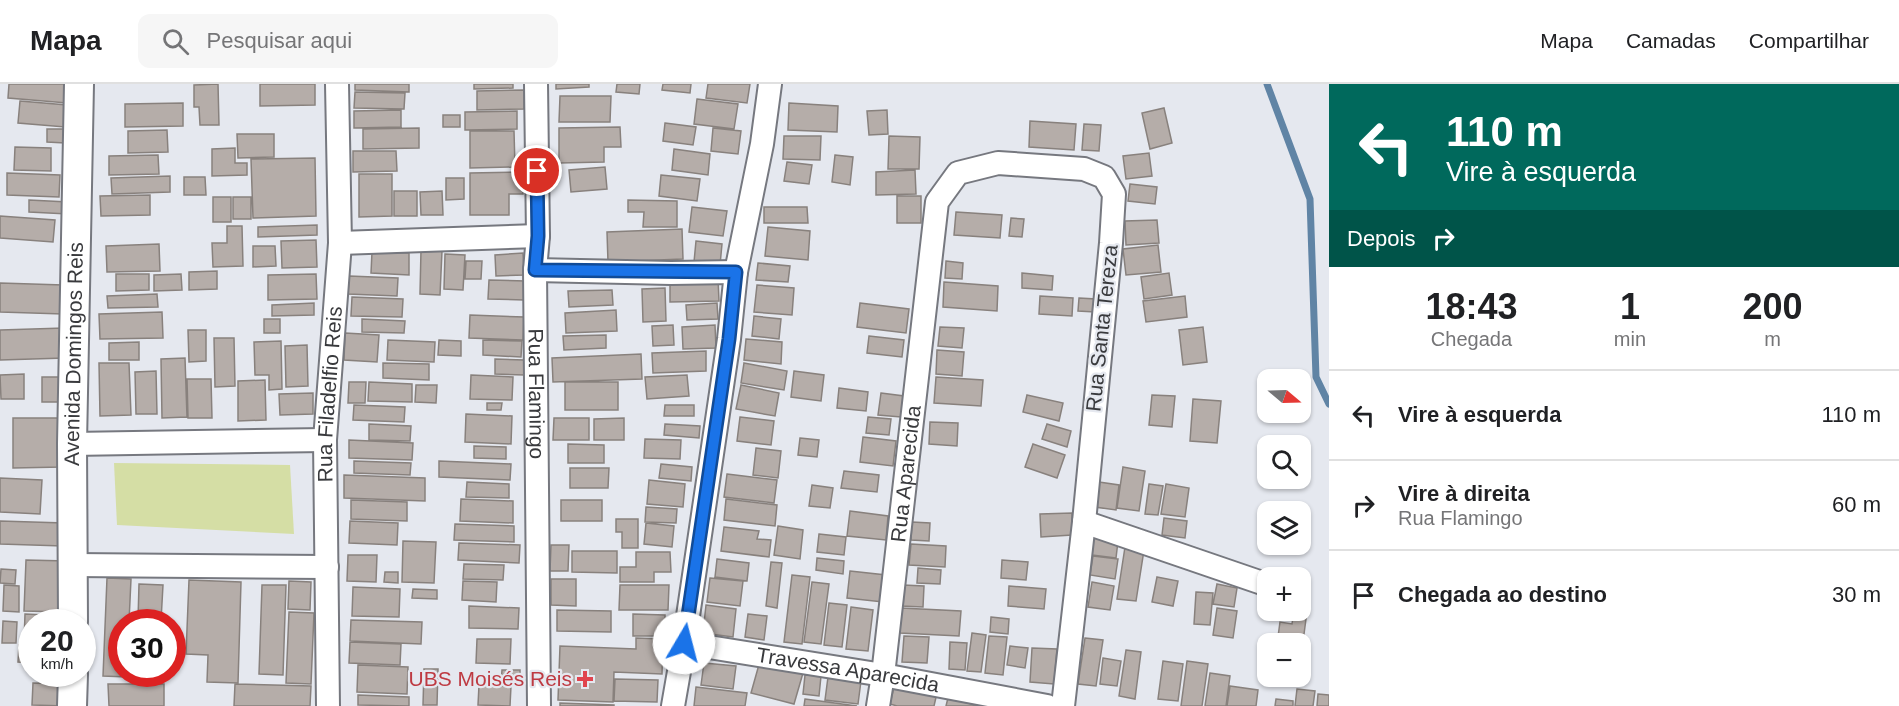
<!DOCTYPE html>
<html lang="pt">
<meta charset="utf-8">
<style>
:root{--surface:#fff;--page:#f6f6f6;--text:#202124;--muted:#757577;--line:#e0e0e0}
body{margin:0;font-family:Helvetica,sans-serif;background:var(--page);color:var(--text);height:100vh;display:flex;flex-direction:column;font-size:22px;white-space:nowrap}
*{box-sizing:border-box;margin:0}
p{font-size:20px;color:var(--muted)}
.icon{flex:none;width:33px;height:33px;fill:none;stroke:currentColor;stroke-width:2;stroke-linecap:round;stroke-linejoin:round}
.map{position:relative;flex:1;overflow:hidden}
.drawer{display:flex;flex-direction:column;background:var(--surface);width:570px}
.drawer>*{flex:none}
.guide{background:#00695c;color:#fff;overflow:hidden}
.needle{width:39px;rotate:109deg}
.fabs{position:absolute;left:1257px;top:285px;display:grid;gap:12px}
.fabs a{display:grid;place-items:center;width:54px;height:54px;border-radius:12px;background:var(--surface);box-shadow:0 2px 4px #0004;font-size:30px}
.speed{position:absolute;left:18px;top:525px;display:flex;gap:12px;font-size:30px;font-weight:700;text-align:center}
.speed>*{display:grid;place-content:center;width:78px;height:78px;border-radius:50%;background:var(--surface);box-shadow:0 2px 4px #0004;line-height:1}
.speed small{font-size:15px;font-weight:400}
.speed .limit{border:9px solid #d22;background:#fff;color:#111}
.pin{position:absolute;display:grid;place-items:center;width:51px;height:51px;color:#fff;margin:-26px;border:3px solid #fff;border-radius:50%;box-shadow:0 2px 6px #0007}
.me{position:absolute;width:66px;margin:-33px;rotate:8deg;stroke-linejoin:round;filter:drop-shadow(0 0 4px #0008)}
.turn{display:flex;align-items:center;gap:21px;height:126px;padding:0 18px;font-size:27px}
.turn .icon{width:78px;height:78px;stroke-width:2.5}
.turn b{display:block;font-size:42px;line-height:51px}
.then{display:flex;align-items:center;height:57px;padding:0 18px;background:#0003;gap:12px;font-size:22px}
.eta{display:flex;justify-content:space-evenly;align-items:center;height:102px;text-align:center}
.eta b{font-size:36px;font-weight:800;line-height:42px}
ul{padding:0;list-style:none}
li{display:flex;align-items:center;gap:18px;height:90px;padding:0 18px;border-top:2px solid var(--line)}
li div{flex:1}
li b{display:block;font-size:22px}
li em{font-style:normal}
header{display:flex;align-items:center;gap:36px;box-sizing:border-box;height:84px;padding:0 30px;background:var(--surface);border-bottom:2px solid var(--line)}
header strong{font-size:28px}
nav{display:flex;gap:33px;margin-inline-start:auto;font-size:21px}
.search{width:420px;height:54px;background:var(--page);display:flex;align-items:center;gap:15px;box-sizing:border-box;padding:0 21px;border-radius:12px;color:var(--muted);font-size:22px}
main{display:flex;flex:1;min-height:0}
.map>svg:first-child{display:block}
.green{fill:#d5dea5}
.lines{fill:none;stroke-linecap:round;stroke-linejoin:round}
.stream{stroke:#6084a5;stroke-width:7}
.building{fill:#b5ada9;stroke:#88817d;stroke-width:1.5}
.minor-casing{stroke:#76787f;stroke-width:26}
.tertiary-casing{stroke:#76787f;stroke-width:32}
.minor{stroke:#fff;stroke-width:22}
.tertiary{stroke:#fff;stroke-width:28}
.route-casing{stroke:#114b97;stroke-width:15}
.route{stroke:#1a73e8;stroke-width:10}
.health-dot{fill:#e0444e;stroke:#e5e8ef;stroke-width:2}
.labels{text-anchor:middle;stroke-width:4.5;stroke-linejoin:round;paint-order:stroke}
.street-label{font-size:21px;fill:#393a3d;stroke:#e5e8ef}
.health-label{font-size:21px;fill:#be3a42;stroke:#e5e8ef;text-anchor:end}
</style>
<header>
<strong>Mapa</strong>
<div class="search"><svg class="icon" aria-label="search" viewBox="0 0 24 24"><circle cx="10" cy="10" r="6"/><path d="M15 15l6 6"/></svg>Pesquisar aqui</div>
<nav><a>Mapa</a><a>Camadas</a><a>Compartilhar</a></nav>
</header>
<main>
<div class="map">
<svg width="1329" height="622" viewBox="0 0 1329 622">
<rect width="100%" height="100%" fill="#e5e8ef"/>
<path class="green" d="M114,379L290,381L294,450L117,441Z"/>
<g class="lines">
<path class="stream" d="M1267,0L1310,115L1316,293L1329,320"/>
</g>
<path class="building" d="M9,0H69L67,19L8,14Z
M218,0L219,41H200L199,23H194V1Z
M260,0H315V21L260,22Z
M355,0H409V8L355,6Z
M474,0H513V4L474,5Z
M556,0H589V3L556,5Z
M617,0H640L639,10L616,8Z
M663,0H691L690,9L662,6Z
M708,0H750L747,19L706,14Z
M524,6V25L477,26V7Z
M355,8L405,9L404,25L354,24Z
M560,12H611L610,38H559Z
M697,15L738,20L734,45L694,40Z
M20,17L67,21L65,43L18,39Z
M183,19V42L125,43V20Z
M789,19L838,22L837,48L788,46Z
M1164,24L1172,59L1150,65L1142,29Z
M401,26V43L354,44V27Z
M887,26L888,50L869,51L867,27Z
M517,27V45L465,46V28Z
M443,31H460V43H443Z
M1030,37L1076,40L1074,66L1029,63Z
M665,39L696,43L693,61L663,57Z
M1084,40L1101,41L1099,67L1082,66Z
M620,43L621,63H604V78L559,79V44Z
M419,44V64L363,65V45Z
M713,44L741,47L738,70L711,67Z
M47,45H66L65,59L47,58Z
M167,46L168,68L128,69V47Z
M470,47H514L515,83L470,84Z
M237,50H274V73L238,74Z
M784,52H821L820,76L783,75Z
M889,52L920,53L919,85H888Z
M15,63L51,64V87L14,86Z
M235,64V79H247V91L212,92V65Z
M674,65L710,70L708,91L672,86Z
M353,67H396L397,87L353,88Z
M1149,69L1152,92L1126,95L1123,72Z
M158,71L159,90L109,91V72Z
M835,71L853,73L850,101L832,98Z
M315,74L316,132L253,134L251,75Z
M787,78L812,81L809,100L784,97Z
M605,83L607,105L571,108L569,86Z
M915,86L916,110L876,111V88Z
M523,88V110H509V131H470V89Z
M7,89L60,91L59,113L7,111Z
M359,90H392V132L359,133Z
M661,91L700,95L697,117L659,112Z
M170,92V108L112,110L111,94Z
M184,93H205L206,111H184Z
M446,94H464V115L446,116Z
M1130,100L1157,103L1155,120L1128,117Z
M394,107H417V132H394Z
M442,107L443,131H421L420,108Z
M150,111V131L101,132L100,112Z
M897,112H921V139H897Z
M213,113H231V138H213Z
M233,113H251V135H233Z
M29,116L68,118V130L29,128Z
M628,116L677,117V143H643L644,128H628Z
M692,123L727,127L723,152L689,148Z
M764,123H807L808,139H764Z
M956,128L1002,131L1000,154L954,151Z
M0,132L55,136L53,158L0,154Z
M1011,134L1024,135L1022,153L1009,152Z
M1157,136L1159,159L1126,161L1125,137Z
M317,141V151L258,153V143Z
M227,142H242L243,182L213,183L212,159H227Z
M768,143L810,147L808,176L765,172Z
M682,145L683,175L608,178L607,148Z
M316,156L317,183L282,184L281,157Z
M696,157L722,160L720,181L694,178Z
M159,160L160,187L107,188L106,162Z
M1158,161L1161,188L1126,191L1123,165Z
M253,162H275L276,182L253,183Z
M421,166L442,167L440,211L420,210Z
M372,168L409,169V191L371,189Z
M523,169L524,191L496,192L495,171Z
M445,170L465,171L463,206L444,205Z
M466,177H482L481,195H465Z
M946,177L963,179L962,195L945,194Z
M758,179L790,182L788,198L756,196Z
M217,187V205L189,206V188Z
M1022,189L1053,192L1052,206L1022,204Z
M1169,189L1172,211L1144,215L1141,193Z
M116,190H149V206L116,207Z
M181,190L182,206L154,207V191Z
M316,190L317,215L268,216V191Z
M349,192L398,194L397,212L348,210Z
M718,195L719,217L670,218V196Z
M489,196L525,197L524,216L488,215Z
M944,198L998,202L997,227L943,223Z
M0,199L63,201V230L0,228Z
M757,201L794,204L792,231L754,228Z
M665,204L666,237L643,238L642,205Z
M612,206L613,221L569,223L568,207Z
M157,210L158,223L108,224L107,212Z
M1040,212L1073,214L1072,232L1039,230Z
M1185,212L1187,233L1146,238L1143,217Z
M352,213L403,215L402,233L351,232Z
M1079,214L1096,215L1095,228L1078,227Z
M314,219V231L272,232V221Z
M717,219L718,235L687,236L686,221Z
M860,219L909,225L906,249L857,243Z
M616,226L617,247L566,249L565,229Z
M162,228L163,254L100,255L99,230Z
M470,231L524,233L523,256L469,254Z
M754,232L781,235L779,255L752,252Z
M264,235H280V249H264Z
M362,235L405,237L404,249L362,248Z
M673,241L674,261L653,262L652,242Z
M715,241L716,264L683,265L682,243Z
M940,243L964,244L962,264L938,262Z
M1203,243L1207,278L1183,281L1179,246Z
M64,244L65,274L0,276V246Z
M188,246H206V277L189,278Z
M345,249L379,251L377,278L344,276Z
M606,251V264L564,266L563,252Z
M869,252L904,256L902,273L867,269Z
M214,254H234L235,302L215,303Z
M746,255L782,258L781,280L744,276Z
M388,256L435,258L434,278L387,276Z
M439,256L461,257V272L438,271Z
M483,256L522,257L521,273L483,271Z
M281,257L282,305L269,306V291H255L254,258Z
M139,258V276H109V259Z
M307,261L308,302L286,303L285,262Z
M937,266L964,268L962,292L936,290Z
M706,267V287L653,289L652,269Z
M641,270L642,295L553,298L552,274Z
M185,274L187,333L162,334L161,275Z
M495,275L524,276V291L495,290Z
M99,279H129L131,331L100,332Z
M383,279L429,280V296L383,294Z
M744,279L787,287L784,306L741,299Z
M156,287L157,330H136L135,288Z
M794,287L824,291L821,317L791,313Z
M24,290V315H1L0,291Z
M471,291L513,293L512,316L470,315Z
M687,291L689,312L647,315L645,293Z
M42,293H68V318H42Z
M936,293L983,296L981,322L934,319Z
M187,295H211L212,334H188Z
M265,296L266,336L238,337V297Z
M349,298H366L365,319H348Z
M369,298L412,300V318L368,317Z
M565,298H618V326H565Z
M416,301H437L436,319L415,318Z
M741,301L779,309L775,332L736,325Z
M839,304L868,308L866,327L837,324Z
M313,309V330L280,331L279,310Z
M881,309L904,312L901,333L878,331Z
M1027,311L1063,319L1059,337L1023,328Z
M1152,311L1175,312L1172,343L1149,341Z
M1193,315L1221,317L1217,359L1190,357Z
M487,319H502L501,326H487Z
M354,321L405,323L404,338L353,336Z
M665,321H694V332H664Z
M466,330L512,332L511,360L465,358Z
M740,333L774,337L771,361L737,357Z
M868,333L891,335L889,351L866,349Z
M13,334H61L62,383L13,384Z
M554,334H589V356H553Z
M624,334V356H594V335Z
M930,338L958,339L957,362L929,360Z
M369,340L411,342L410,357L369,356Z
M665,340L700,342L699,354L664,351Z
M1047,340L1071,347L1067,363L1042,355Z
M863,353L896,357L893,382L860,378Z
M800,354L819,356L817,373L798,371Z
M645,355L681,356L680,375L644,374Z
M349,356L413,359L412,376L349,374Z
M568,360L604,361V379H568Z
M1033,360L1065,371L1057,394L1025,383Z
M474,362L506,363V375L474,374Z
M756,364L781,367L778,394L753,391Z
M354,377L411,379L410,391L354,389Z
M439,377L511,380L510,396L439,393Z
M661,380L692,383L691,397L659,394Z
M1123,383L1145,387L1139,427L1117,424Z
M570,384H609L608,404H570Z
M844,387L879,391L877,408L841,404Z
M727,390L777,396L774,419L724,413Z
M344,391L425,394V417L344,414Z
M0,394L42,396L40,430L0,428Z
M649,396L685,400L683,423L647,420Z
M467,398L509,400V414L466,413Z
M1099,398L1119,401L1116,426L1095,423Z
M1149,400L1163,402L1158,431L1145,430Z
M1166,400L1189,404L1185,433L1161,430Z
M812,401L833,404L830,424L809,422Z
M461,415L513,417V439L460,437Z
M726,415L777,421L775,442L724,436Z
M351,416L407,418V437L351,435Z
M561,416H602V437H561Z
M646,423L677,425L676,439L645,438Z
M850,427L888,432L886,456L847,452Z
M1072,429V451L1041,453L1040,430Z
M1164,434L1187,437L1185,454L1162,451Z
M616,435H638V464H622V448H616Z
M0,437L64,439L63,462L0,460Z
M350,437L398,439L397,461L349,459Z
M912,438L930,439L929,457L911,456Z
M646,439L674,442L672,463L644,460Z
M455,440L514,442V458L454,456Z
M778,442L803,446L800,475L774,471Z
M724,443L759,447L757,455L771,456L769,473L721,467Z
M819,450L846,453L844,471L817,468Z
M1094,453L1118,457L1116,474L1092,471Z
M403,457L436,458L434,499L402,498Z
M459,459L520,461L519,479L458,476Z
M911,460L946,462L945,483L909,481Z
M551,461H569L568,487H550Z
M1125,463L1144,466L1136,517L1117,515Z
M572,467H617V489L572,488Z
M636,468H670L671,488H654V498H620V483H636Z
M348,471H377L376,498L347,497Z
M1093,472L1118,475L1115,495L1090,491Z
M817,474L844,477L843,490L816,486Z
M717,475L749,479L747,497L715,493Z
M26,476L67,477L65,528L24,527Z
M1002,476L1028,478L1026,496L1001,494Z
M771,478L782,479L777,524L766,522Z
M464,480L504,481L503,496L463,495Z
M918,484L941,486L940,500L917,499Z
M1,485L16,486L15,500L0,499Z
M850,487L886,491L883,518L847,514Z
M385,488H398V499L384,498Z
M792,491L810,493L802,560L784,558Z
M1157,493L1178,497L1173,522L1152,518Z
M107,494L131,495L129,538H122V590H127V593L103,592Z
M710,494L743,497L740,522L707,518Z
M551,495H576V522L551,521Z
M189,496L241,498L238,599L207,598L208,571L186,570Z
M289,497L311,498L310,526L288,525Z
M463,497L497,498L496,518L462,516Z
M812,498L829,500L821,560L804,558Z
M1092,498L1114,502L1110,526L1088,523Z
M139,500L163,501L161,537L138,536Z
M1217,500L1237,504L1234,523L1213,520Z
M4,501L19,502V528L3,527Z
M262,501H286L283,591L259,590Z
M620,501H669L668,526H619Z
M903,501L924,502L923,523L901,522Z
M1009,502L1046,505L1044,525L1008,522Z
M353,503L400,505L399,533L352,532Z
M413,505L437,506V515L412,514Z
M1196,508L1213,509L1210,541L1194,540Z
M829,519L847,521L842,563L824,561Z
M1300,519L1308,520L1302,565H1300V560H1277L1280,538L1292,540L1294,526H1300Z
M706,521L736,525L733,553L703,549Z
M469,522L519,524L518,545L469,544Z
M851,523L873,526L868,567L846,565Z
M901,524L961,527L959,552L900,549Z
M1217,524L1237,527L1233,554L1213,551Z
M557,526L611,527V548L557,547Z
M289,528L314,529L311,600L286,599Z
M25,530L67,532V538H32V559H24Z
M633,530L665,531V552H633Z
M748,530L767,532L764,556L745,553Z
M991,533L1009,535L1008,550L990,548Z
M351,536L422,538L421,560L350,557Z
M3,537L17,538L16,559H2Z
M972,549L986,551L981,588L967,587Z
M904,552L929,553L927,579L902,578Z
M989,552L1007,553L1003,591L985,589Z
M636,554L663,555L662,590L614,588L613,618L558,616L560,562L636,565Z
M1085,554L1103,556L1096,602L1078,600Z
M477,555H511L510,580L476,579Z
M350,558L401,560L400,581L349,579Z
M950,558L967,559L965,586L949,585Z
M19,561L32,562V579L18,578Z
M1010,562L1028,564L1025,584L1007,581Z
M1032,564L1057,565L1054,600L1030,598Z
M1126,566L1141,568L1135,615L1119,612Z
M1103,574L1121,577L1117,602L1100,600Z
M760,577L803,589L794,620L751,609Z
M1163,577L1183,580L1178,617L1158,615Z
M1187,577L1208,580L1202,622H1181Z
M704,579L736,582L733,605L701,601Z
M358,581L408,583L407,610L357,608Z
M424,585H438L437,621H423Z
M502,586H520V600L501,599Z
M1210,589L1230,592L1226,622H1205Z
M805,591L821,592L819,612L803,610Z
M828,593L861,597L858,620L825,616Z
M615,595L658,596L657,618L614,617Z
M33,599L67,600L66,622L32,621Z
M895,599L937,609L934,622H897L890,620Z
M108,600H164V622H109Z
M235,600L311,602L310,622H234Z
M479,601L511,602L510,622L478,621Z
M1230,602L1258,606L1256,622H1227Z
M696,603L747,609L745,622H694Z
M1297,605L1315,607L1313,622H1295Z
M1318,610L1329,611V622H1317Z
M358,611L409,613V622L358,621Z
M948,614L979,622H946Z
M805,615L857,622H804Z
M1276,615L1293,617V622H1275Z
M560,619L614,621V622H560Z"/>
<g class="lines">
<defs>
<g id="minor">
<path id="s1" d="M536,0L538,152L535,186L539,622"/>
<path d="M340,159L538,152"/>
<path d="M535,186L671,189L736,188"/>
<path d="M72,360L325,356"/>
<path d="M1084,438L1268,501"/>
<path d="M73,481L327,483"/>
<path id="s2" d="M684,559L883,591L1047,622"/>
<path id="s3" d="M328,622L325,356L340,159L337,0"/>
<path d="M673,622L684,559L729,255L736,188L762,60L770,0"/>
<path id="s4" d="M878,622L883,591L937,118L958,89L998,79L1084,85L1104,93L1114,110L1111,159L1084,438L1063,622"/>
</g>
<g id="tertiary">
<path id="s5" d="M73,538L72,360L79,0"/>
<path d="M72,622L73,590"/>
</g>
</defs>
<use href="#minor" class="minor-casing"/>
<use href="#tertiary" class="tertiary-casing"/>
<use href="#minor" class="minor"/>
<use href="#tertiary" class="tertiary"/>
</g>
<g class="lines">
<defs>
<path id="route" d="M537,87L538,152L535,186L736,188L729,255L684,559"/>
</defs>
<use href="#route" class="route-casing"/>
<use href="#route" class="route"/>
</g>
<path class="health-dot" d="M582 586h6v6h6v6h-6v6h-6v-6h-6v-6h6z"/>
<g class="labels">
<g class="street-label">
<text transform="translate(1102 244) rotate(-84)" y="7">Rua Santa Tereza</text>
<text dy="7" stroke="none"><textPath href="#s5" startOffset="268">Avenida Domingos Reis</textPath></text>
<text dy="7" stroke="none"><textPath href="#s3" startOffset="312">Rua Filadelfio Reis</textPath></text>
<text dy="7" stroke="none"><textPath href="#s1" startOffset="310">Rua Flamingo</textPath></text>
<text dy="7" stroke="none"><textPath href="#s4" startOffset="234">Rua Aparecida</textPath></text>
<text dy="7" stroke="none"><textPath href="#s2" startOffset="166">Travessa Aparecida</textPath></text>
</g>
<g class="health-label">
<text x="572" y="602">UBS Moisés Reis</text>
</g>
</g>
</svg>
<div class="fabs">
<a><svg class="needle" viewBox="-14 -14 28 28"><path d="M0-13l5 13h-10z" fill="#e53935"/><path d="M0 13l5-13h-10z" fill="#757577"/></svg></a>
<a><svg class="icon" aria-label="search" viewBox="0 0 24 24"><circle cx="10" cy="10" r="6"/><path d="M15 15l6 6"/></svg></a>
<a><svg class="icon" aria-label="layers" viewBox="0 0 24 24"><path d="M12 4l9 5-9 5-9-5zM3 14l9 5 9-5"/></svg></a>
<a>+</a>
<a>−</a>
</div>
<div class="speed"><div>20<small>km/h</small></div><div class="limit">30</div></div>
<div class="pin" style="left:537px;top:87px;background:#d93025"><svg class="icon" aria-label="arrive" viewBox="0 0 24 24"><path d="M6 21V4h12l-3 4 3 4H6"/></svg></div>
<svg class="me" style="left:684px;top:559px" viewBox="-20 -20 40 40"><circle r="19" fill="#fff"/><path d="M0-13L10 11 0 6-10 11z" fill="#1a73e8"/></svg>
</div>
<section class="drawer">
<div class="guide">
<div class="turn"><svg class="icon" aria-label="left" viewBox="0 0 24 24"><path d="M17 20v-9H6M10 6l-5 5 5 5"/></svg><div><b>110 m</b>Vire à esquerda</div></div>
<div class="then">Depois<svg class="icon" aria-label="right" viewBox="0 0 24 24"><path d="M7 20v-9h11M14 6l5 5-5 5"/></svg></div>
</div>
<div class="eta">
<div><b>18:43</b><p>Chegada</p></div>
<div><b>1</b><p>min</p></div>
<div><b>200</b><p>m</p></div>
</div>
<ul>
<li><svg class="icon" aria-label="left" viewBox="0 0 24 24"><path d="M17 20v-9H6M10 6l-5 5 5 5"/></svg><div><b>Vire à esquerda</b></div><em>110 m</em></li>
<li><svg class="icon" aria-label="right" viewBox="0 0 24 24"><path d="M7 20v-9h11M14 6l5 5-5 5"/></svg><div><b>Vire à direita</b><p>Rua Flamingo</p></div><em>60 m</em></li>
<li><svg class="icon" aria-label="arrive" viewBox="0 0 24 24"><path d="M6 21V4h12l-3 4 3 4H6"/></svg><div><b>Chegada ao destino</b></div><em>30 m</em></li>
</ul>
</section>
</main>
